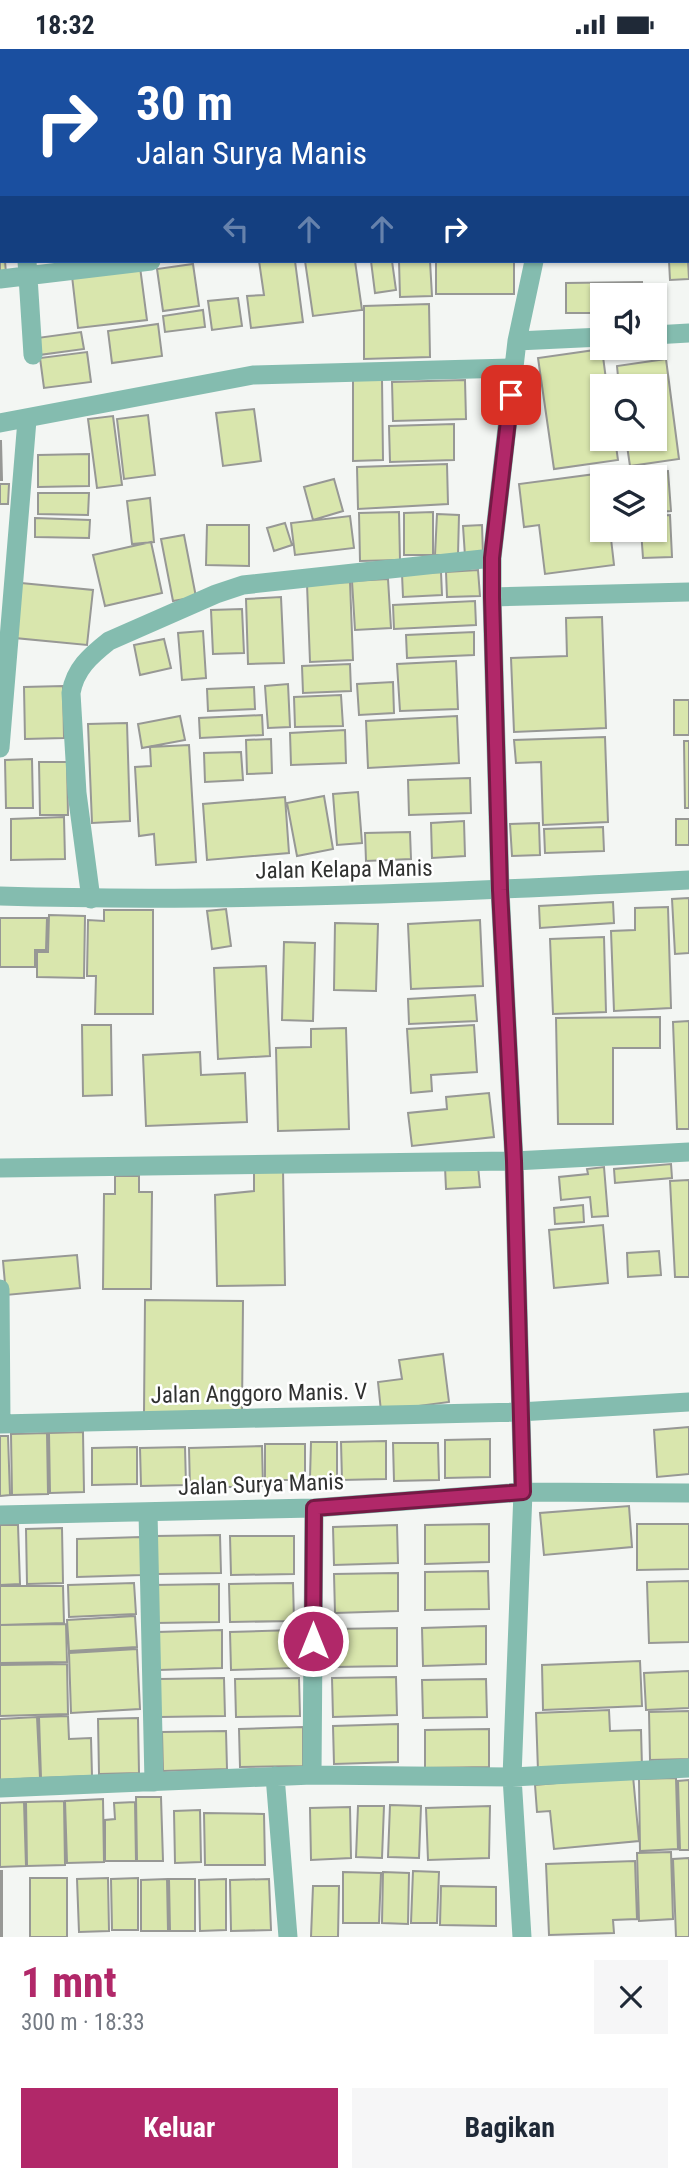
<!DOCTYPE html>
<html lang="id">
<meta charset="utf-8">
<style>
:root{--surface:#fff;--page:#f6f6f7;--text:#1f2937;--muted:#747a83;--accent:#b12869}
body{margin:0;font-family:"Roboto Condensed",sans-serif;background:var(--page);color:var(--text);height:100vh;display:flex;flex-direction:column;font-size:26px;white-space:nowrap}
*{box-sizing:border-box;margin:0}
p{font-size:23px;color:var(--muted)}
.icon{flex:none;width:38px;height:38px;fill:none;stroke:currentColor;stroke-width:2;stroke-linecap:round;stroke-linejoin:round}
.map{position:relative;height:1888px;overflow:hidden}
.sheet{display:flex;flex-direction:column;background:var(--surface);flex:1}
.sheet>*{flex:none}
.top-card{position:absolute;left:0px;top:0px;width:690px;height:214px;box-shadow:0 2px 5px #0004;background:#1a4fa0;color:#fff;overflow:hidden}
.tools{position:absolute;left:590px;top:234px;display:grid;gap:14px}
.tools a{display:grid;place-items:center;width:77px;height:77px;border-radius:0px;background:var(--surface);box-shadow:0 2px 5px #0004;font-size:35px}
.pin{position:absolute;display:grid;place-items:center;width:60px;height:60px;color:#fff;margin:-30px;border-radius:14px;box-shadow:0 4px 10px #0006}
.me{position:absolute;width:77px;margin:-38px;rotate:0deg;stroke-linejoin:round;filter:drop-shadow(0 0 5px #0008)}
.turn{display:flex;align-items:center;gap:24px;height:147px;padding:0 21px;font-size:32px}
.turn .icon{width:91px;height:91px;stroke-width:2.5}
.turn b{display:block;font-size:49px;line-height:60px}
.lanes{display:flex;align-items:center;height:66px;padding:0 21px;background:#0003;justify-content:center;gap:35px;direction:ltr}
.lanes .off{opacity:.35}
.round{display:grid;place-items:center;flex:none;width:74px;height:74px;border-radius:0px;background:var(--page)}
.summary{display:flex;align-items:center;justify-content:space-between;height:119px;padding:0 21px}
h1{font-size:42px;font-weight:700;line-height:52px;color:var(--accent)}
.action{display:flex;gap:14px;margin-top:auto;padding:14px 21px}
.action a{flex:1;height:80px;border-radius:0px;background:var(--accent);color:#fff;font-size:28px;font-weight:700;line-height:80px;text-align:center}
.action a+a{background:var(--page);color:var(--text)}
.status{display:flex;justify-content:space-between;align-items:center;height:49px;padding:0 35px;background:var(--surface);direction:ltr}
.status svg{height:19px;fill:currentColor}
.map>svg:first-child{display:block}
.building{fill:#d9e6ad;stroke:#979895;stroke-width:2}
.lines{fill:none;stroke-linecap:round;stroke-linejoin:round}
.minor{stroke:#84bcaf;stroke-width:19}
.tertiary{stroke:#84bcaf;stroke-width:19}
.route-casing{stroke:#731a44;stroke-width:18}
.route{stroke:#b12869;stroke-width:12}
.labels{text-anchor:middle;stroke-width:5;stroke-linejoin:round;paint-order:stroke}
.street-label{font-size:23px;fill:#313231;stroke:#fff}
</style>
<div class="status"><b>18:32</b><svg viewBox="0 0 49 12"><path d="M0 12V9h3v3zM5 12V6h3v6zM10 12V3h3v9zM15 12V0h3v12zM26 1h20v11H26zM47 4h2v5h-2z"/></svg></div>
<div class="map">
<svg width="689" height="1888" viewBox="0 0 689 1888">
<rect width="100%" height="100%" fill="#f3f6f3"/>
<path class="building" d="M183,0H212L232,2H183Z
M253,0H281L252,2Z
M314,0H368L314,2Z
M424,0H455L424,2Z
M461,0H500L461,2Z
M688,43H689V98H688Z
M688,105H689V144H688Z
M0,201L2,212H5L6,224L0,225Z
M259,212H295L303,273L251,279L247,247L264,246Z
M305,212H355L362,261L313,267Z
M371,212H392L396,241L375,244Z
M399,212H430L432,247L400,248Z
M436,212H514V245H436Z
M669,212H688L689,230L670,231Z
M193,215L199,257L163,262L157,220Z
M140,218L147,271L78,279L72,227Z
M642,233V247H602V264H566V234Z
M238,249L242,277L212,281L208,252Z
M429,255L430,308L364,310V257Z
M203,261L205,278L165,283L163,267Z
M158,275L162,307L112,314L108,282Z
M81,283L84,300L39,306L37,289Z
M602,300L607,338H602V390H615L618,411L554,420L538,309Z
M87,303L91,333L44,339L40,309Z
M666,310L679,410L630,417L626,390H654V338H619L617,317Z
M382,330L383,411L353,412V331Z
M465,331L466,370L393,372L392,333Z
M254,360L261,412L223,417L216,364Z
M148,366L155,426L124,430L117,370Z
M113,367L122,436L97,439L88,370Z
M454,375V411L390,413L389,377Z
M0,392H1L2,431H0Z
M89,405V437L38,438V406Z
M447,415L448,455L358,460L357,418Z
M668,422L671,462L654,463V429H639V424Z
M603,424L602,481H610L614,516L545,525L539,476L524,478L519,435Z
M334,430L343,462L313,471L304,438Z
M0,435H9L8,455H0Z
M38,444H89L88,466L38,465Z
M150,449L154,493L132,495L127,452Z
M399,463L400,511L360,512L359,464Z
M433,463V506H404V464Z
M437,465L459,466L458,506H435Z
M670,466L672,508L643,509L641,481H654V467Z
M350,467L354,499L295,506L291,474Z
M35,469L90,471L89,489L35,488Z
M285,474L292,496L274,502L267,479Z
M207,476H249V517L206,516Z
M482,476L483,506L465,507L463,477Z
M184,486L196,548L173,552L161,490Z
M151,493L162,544L105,557L93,506Z
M478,521L480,547L447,548L446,523Z
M441,523L442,546L403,548L402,525Z
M388,530L391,579L355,581L352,532Z
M350,533L353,611L310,613L307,535Z
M21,534L93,541L87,596L15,589Z
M281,548L284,614L248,615L246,550Z
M475,552L476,576L394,580L393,556Z
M242,560L244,604L213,605L211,561Z
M602,568L606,679L514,683L511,609L567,607L566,569Z
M203,582L206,629L182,631L178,584Z
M474,583V606L407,609L406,586Z
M164,590L171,619L140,626L134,596Z
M456,612L458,660L400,662L397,615Z
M350,615L351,642L303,644L302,617Z
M393,633L394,664L359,666L357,635Z
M288,635L290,678L268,679L265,637Z
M63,637L64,689L25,690L24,638Z
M254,638L255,660L208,662L207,640Z
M341,646L343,677L295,678L294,648Z
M674,651H689V686H674Z
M262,666L263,686L200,689L199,669Z
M180,667L185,691L142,699L138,675Z
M457,667L459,714L368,719L366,672Z
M127,674L130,772L92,774L88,675Z
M345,681L346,714L291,716L290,684Z
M605,688L608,773L543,776L541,713L516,714L514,691Z
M271,690L272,724L247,725L246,691Z
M684,692H689V759H685Z
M189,696L196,813L156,816L154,785L139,787L135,718L151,717L150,698Z
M241,703L243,731L205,733L204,704Z
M32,710L33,759H6L5,711Z
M39,713H67L68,766H40Z
M470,729L471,764L409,766L408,731Z
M358,743L362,794L337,796L333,745Z
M324,747L333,800L297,807L287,754Z
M285,748L289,804L207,811L203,755Z
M64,768L65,810L11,811V770Z
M676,770H689V796H676Z
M464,772L465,807L432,809L431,774Z
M539,774L540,806L512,807L510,775Z
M603,778L604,802L545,804L544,780Z
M410,783L411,810L366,812L365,784Z
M689,849V904L675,905L672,850Z
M613,853L614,874L540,879L539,857Z
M668,858L671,959L614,962L611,882L635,881V859Z
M226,860L231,897L212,900L207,862Z
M104,861H153V965H95L96,927H87L88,871L104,872Z
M49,866L85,867L84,929L37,928V903H48Z
M0,869H47L46,901H35V918H0Z
M480,871L483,937L411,940L408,875Z
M335,874L378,875L376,942L334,941Z
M604,888L606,963L553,965L550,890Z
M284,893L315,894L313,972L282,971Z
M266,917L270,1007L218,1010L214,919Z
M475,946L477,972L409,975L408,950Z
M660,968V999H613V1075H558L556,969Z
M689,972V1080H677L673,973Z
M82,976H111L112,1046L83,1047Z
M474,976L477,1023L431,1026L432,1042L411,1044L407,980Z
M346,979L349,1080L278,1082L276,999L311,998V980Z
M200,1003L201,1026L245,1024L247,1073L146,1077L143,1006Z
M489,1044L494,1088L412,1097L408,1064L447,1060L446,1048Z
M671,1115L672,1129L615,1134L614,1120Z
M478,1117L480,1138L446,1140L445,1118Z
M604,1118L608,1167L592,1168L590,1148L561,1151L559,1128L588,1125L587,1120Z
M283,1120L285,1236L217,1237L215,1146L254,1142V1121Z
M115,1127H139V1143H152L151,1240H103L104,1145H115Z
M689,1131V1228H675L670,1132Z
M583,1156L584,1173L555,1175L554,1159Z
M603,1176L608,1234L554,1239L549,1181Z
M659,1202L661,1226L628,1228L627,1204Z
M77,1206L80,1239L6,1246L3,1212Z
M145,1251L243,1252L242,1364H144Z
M443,1305L449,1353L381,1362L378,1333L402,1330L399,1311Z
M689,1378V1425L657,1428L654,1381Z
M83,1383L84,1443L50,1444L49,1384Z
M47,1384L48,1445L12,1446L11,1385Z
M0,1387H8L10,1446L0,1447Z
M490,1390V1428L445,1429V1391Z
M386,1392V1430L342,1431L341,1393Z
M311,1393H337V1429H310Z
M393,1394H438L439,1431L394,1432Z
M265,1395H305V1431H265Z
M262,1397L263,1437L190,1439L189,1399Z
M137,1398V1435L92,1436V1399Z
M185,1398L186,1436L141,1437L140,1399Z
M629,1457L632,1498L544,1506L540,1464Z
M489,1475V1513L425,1515V1476Z
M637,1475H689V1520L637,1521Z
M0,1476H18L20,1535L0,1536Z
M397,1476L398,1514L334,1516L333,1478Z
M62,1479L63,1534L27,1535L26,1480Z
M220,1486L221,1524L157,1525L156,1487Z
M230,1487H294V1525L231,1526Z
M141,1488L142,1526L77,1528V1490Z
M488,1522L489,1560L425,1561V1523Z
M398,1524V1562L335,1564L334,1525Z
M689,1532V1593L649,1594L647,1533Z
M134,1534L136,1565L69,1568L68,1536Z
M293,1534L294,1572L230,1573L229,1535Z
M219,1535V1573L155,1574L154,1536Z
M0,1537H63L64,1574L0,1576Z
M135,1567L137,1598L69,1602L67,1571Z
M66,1575L67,1613L0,1614V1576Z
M486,1577V1615L423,1617L422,1579Z
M397,1579V1617L333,1618L332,1580Z
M222,1581V1619L159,1621L158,1583Z
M294,1581V1619L231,1621L230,1583Z
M137,1600L140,1660L71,1664L69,1604Z
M640,1612L642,1657L543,1661L542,1616Z
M67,1615L68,1665L0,1667V1616Z
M689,1622V1659L646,1661L644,1624Z
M396,1628L397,1666L333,1668L332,1629Z
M224,1629L225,1667L160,1668V1630Z
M299,1629L300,1667L236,1668L235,1630Z
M486,1630L487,1668L423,1669L422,1631Z
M609,1661L610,1682L641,1681L642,1718L538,1722L536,1664Z
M689,1662V1710L650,1711L649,1663Z
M68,1667L69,1690L91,1689L92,1727L41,1729L39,1668Z
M37,1668L40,1729L0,1731V1670Z
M138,1669L139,1724L99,1725L98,1670Z
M398,1675V1713L334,1715L333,1677Z
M303,1678V1717L240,1718L239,1680Z
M489,1680V1718L425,1719V1681Z
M226,1682L227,1720L163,1722L162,1683Z
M633,1727L639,1792L554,1800L550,1762L537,1763L535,1736Z
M676,1729L678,1800L640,1802L639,1730Z
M689,1731V1801H680L678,1732Z
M136,1748H161L163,1812H137Z
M103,1750L104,1813L67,1814L65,1752Z
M64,1752L65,1816L27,1817L26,1753Z
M24,1753L26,1817L0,1818V1754Z
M135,1753L136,1812H105V1771L115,1770L114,1754Z
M390,1756L421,1757L419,1809L388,1808Z
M358,1757H384L382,1809L356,1808Z
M490,1757L489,1809L428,1811L426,1759Z
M350,1758L351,1809L311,1811L310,1759Z
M200,1761L201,1813L175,1814L174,1762Z
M204,1764L264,1765L265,1816H205Z
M671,1803L673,1870L639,1872L637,1804Z
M689,1809V1888H676L673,1810Z
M635,1812L637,1870L613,1871L614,1884L549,1886L546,1815Z
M0,1822H2V1888H0Z
M413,1822L439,1823L437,1874H411Z
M343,1823L381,1824L379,1874H343Z
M383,1823L409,1824L408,1875L382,1874Z
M30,1829H67V1888H30Z
M108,1829L109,1882L79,1883L77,1830Z
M138,1829V1881H112L111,1830Z
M167,1830L168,1882H141V1831Z
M169,1830H195V1882H170Z
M226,1830V1881L200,1882L199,1831Z
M269,1830L271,1881L231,1882L230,1831Z
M313,1837H339L338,1888H311Z
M441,1837L496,1838V1877L440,1876Z"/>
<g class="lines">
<path class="minor" d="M557,0L562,2
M10,2V0
M595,2V0
M0,13H2
M688,17H689
M27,212L33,306
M0,230L151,212
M654,286L689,284
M517,292L602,288
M0,374L253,326L514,319
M492,548L689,543
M0,699L27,371
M91,850L77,744L71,644C75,620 90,607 109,592L216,545L243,536L492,509
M0,1119L514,1112L689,1103
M0,1240L1,1375
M0,1375L519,1363L689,1353
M148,1463L154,1733
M0,1466L314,1459L523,1443L689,1444
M312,1726L314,1459
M275,1727L288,1888
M0,1739L312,1726L512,1728L689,1719
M522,1888L512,1728L523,1443L514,1112L500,841L492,548V509L517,292L534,212"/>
<path class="tertiary" d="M0,847C229,854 460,843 689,831"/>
</g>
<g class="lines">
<defs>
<path id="route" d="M313,1592L314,1459L523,1443L514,1112L500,841L492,548V509L511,346"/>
</defs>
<use href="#route" class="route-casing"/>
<use href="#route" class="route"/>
</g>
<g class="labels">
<g class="street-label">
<text transform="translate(344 820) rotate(-1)" y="8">Jalan Kelapa Manis</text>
<text transform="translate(259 1344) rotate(-1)" y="8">Jalan Anggoro Manis. V</text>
<text transform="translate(261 1435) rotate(-2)" y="8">Jalan Surya Manis</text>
</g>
</g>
</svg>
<div class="tools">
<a><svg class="icon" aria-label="sound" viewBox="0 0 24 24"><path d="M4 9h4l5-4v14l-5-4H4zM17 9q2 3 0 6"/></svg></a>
<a><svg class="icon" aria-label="search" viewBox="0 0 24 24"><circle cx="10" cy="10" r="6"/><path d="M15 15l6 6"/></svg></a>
<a><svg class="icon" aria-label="layers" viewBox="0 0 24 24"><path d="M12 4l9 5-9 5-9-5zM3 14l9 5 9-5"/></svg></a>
</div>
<div class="pin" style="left:511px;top:346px;background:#d93025"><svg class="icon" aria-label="arrive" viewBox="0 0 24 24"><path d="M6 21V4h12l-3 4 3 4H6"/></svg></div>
<svg class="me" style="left:313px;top:1592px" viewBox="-20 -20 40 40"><circle r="17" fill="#b12869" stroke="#fff" stroke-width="3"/><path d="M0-11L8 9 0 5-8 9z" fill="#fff"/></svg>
<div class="top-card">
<div class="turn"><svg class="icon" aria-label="right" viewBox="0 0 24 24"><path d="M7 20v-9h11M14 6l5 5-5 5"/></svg><div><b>30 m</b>Jalan Surya Manis</div></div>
<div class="lanes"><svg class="icon off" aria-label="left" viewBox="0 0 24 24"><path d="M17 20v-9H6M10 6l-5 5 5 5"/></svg><svg class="icon off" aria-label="ahead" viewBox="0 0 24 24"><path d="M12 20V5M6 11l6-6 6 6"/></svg><svg class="icon off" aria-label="ahead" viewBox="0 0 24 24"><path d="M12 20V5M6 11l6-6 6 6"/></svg><svg class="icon" aria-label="right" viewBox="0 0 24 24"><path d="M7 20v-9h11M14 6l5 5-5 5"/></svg></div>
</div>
</div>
<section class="sheet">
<div class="summary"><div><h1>1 mnt</h1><p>300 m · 18:33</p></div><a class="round"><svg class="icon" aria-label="close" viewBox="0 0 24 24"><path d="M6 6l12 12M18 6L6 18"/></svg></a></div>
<div class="action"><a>Keluar</a><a>Bagikan</a></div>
</section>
